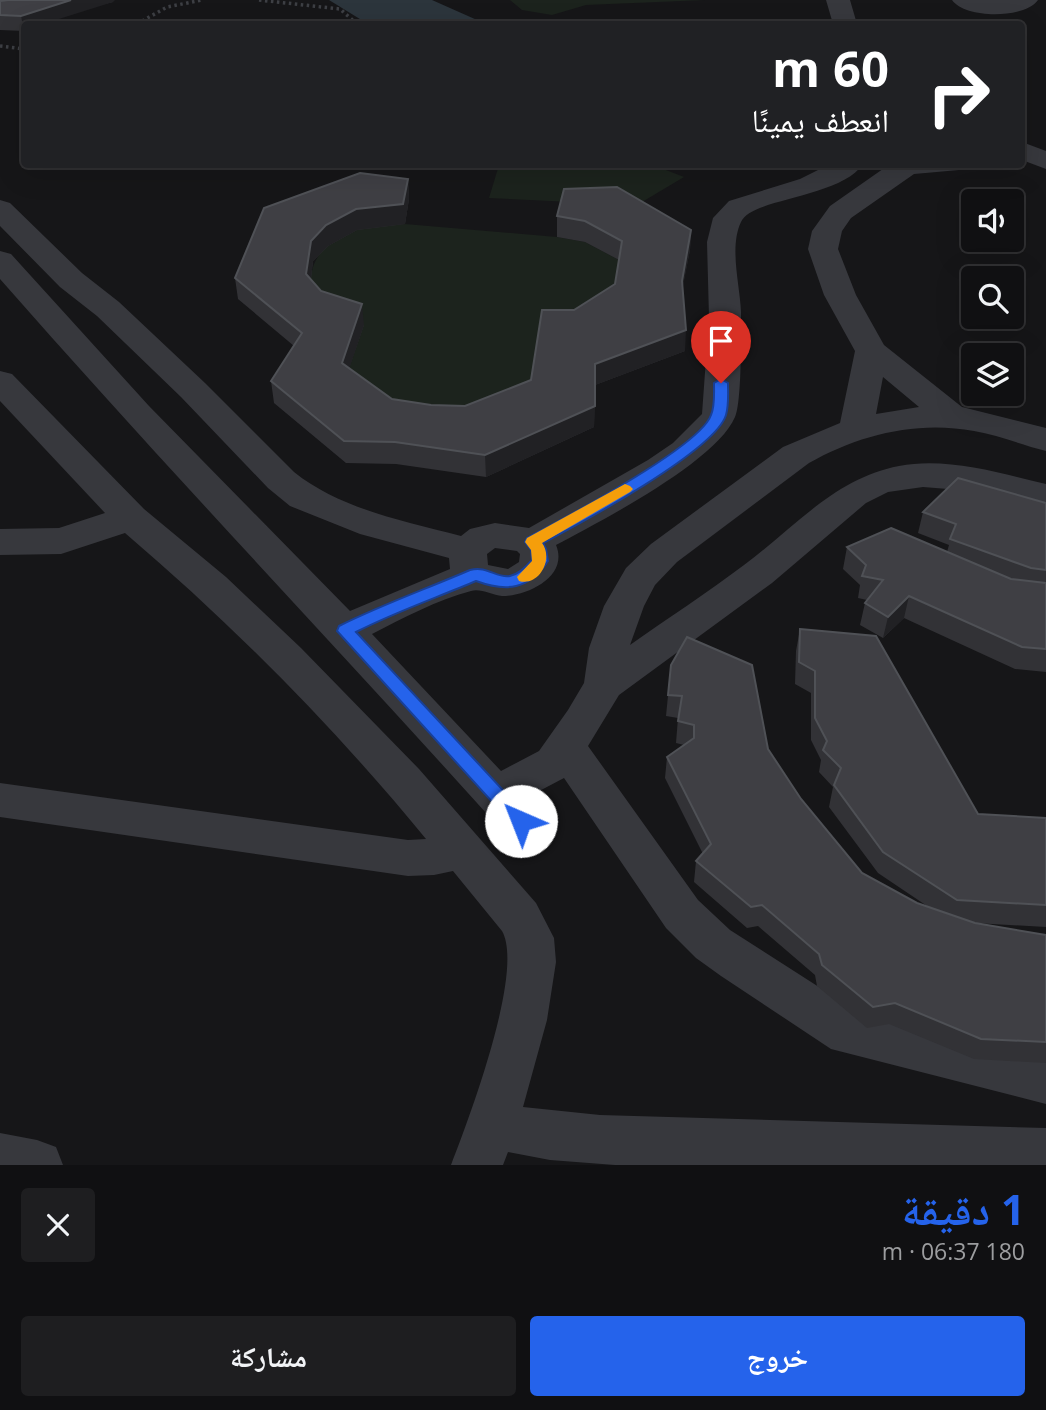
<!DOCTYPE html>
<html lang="ar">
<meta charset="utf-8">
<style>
:root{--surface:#101012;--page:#1e1e20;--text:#f1f3f6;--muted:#9c9d9f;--line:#303032;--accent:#2563eb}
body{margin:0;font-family:"Open Sans","Noto Naskh Arabic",sans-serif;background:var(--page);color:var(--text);direction:rtl;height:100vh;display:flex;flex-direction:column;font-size:26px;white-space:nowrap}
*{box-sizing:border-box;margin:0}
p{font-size:23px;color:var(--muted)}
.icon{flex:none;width:38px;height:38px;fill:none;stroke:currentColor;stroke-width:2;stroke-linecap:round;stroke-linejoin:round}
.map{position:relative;height:1165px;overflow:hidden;direction:ltr}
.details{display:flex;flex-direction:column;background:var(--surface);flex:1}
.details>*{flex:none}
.guide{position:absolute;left:21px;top:21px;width:1004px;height:147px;border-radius:7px;box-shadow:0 7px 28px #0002,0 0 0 2px var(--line);direction:rtl;background:#202124;color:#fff;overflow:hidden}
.fabs{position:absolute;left:961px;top:189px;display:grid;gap:14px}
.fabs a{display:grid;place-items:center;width:63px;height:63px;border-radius:7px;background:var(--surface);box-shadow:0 7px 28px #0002,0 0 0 2px var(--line);font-size:35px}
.pin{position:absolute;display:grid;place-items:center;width:60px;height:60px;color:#fff;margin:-72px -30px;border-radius:50% 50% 50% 0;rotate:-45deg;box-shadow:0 0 7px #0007}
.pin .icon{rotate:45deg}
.me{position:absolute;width:77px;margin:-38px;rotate:316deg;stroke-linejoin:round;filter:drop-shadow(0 0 5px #0008)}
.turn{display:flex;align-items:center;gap:24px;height:147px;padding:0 21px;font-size:32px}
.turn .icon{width:91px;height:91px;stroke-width:2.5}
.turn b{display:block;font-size:49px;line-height:60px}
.round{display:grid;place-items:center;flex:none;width:74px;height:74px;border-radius:7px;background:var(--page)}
.overview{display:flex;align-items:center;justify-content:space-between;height:119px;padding:0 21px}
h1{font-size:42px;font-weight:700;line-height:52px;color:var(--accent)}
.action{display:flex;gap:14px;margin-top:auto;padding:14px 21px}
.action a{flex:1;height:80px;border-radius:7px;background:var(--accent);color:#fff;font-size:28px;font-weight:700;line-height:80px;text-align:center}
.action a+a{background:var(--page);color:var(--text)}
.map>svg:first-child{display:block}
.green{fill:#1c231d}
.water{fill:#2c353c}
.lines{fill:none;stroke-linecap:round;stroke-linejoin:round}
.path{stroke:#3d3f44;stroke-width:3.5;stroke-dasharray:2.5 3.5;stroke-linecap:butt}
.minor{fill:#37383d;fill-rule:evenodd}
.wall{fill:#323236}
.shaded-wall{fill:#212124}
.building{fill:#3f3f44;stroke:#4f5156;stroke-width:2}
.route{fill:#2563eb;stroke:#184099;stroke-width:2}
.slow{fill:#f59e0b}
</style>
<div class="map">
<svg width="1046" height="1165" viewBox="0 0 1046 1165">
<rect width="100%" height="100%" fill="#161618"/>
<path class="green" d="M510,0H705L586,5L552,15L522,10Z
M499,165H653L684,177L637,205L489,198Z
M405,224L557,237L585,242L621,261L614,305L531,401L466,428L344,384C322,329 275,259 356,230C371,225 390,226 405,224Z"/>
<path class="water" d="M329,0H432L486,24H368Z"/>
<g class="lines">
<path class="path" d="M259,0L340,9L357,24
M137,24L167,7L202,0
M0,46L24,49"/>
<path class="minor" d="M826,0H850L857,24H833Z
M952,0H1038C1025,19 965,19 952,0Z
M1022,142L1046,151V169L1022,160Z
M830,164H863C840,198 751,198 741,222C729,247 740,285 741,312C741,331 742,402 735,417C716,462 599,522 556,545C569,576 528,596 502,596C492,595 480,588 471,591C437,600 403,618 372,634L501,771L539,751L568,710L584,683L589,648L604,606L626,568L651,544L783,447L840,423L855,351L824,295L808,249L812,231L830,206L890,164H963L959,170L914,174L851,218L842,231L838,249L856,295L884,345L962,407L1046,428V451C1022,445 998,435 974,431C917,420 858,435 809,463L677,562L655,585L644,606L630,645C668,618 707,593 744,565C794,528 835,478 899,466C947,457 999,473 1046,484V508L973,491L923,487L888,492L866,503L772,583L619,695L588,746L698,900L730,930L861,1014L1046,1058V1104L831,1049L721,976L696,958L666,928L564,778L526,798L543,821L537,834L521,839L505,834C338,648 165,467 0,279V251L11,254L149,406L350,611L450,569L449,558L360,534L290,506L268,488L181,397L97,316L60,287L0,226V200L10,203L82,273L119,302L205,383L294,472C340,509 404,521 461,536L470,529L495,523L529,528L648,460L673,443L702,414L709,317L707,242L713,218L729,201L800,179ZM883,377L919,407L876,414ZM495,548L517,551L520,554L519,562L508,569L488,565L487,554Z
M0,371L12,374L144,509L226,577L301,648L419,769L536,903L554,938L556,962L547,1020L523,1107L600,1115L1046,1128V1165H615L550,1160L508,1152L503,1165H451C468,1121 525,971 502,931L453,871L434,875L408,876L0,817V783L408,840L426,839C335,728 234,626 125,533L61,554L0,555V529L59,528L105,513L0,401Z
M0,1133L37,1140L56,1147L63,1165H0Z"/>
</g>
<path class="wall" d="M0,1L113,2L24,24V31L0,30Z
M408,179L409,199L405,224L357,230L328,246L313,261L311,279L321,291L364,325L349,368L392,399L431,405L465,406L531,380L574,310L615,284L619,260L585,242L557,237V216L691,230L690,250L682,289L685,351L595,385L594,427L486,477L396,464L346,463L274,403L271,381L294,346L238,299L235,278Z
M1046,503V672L1015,669L904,618L883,638L860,625L865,603L867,600L858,598L860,585L843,569L847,547L947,552L949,545L918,533L923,512Z
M800,629L978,814L1046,818V927L975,923L1046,935V1063L974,1059L889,1024L867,1028L817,986L815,975L758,926L747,928L694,882L696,861L703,854L665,778L667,757L684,745L676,743L678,718L666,716L671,665L768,749L801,799L862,873L917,903L930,908L878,873L829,807L833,787L819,772L821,760L811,740V693L795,684L796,651Z"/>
<path class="shaded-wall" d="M71,0H115L113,2L43,24H24V31L21,16Z
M408,179L409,199L405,224L357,230L328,246L313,261L309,295L306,274L311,241L326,225Z
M691,230L690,250L680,302L682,281Z
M362,304L364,325L344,384L342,363Z
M686,330L685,351L595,385V364Z
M595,406L594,427L486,477L485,455Z
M909,596L904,618L883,638L888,617Z"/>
<path class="building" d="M8,0H71L21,16L0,15V1Z
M360,173L408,179L403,204L356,209L326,225L311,241L306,274L321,291L362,304L342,363L392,399L431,405L465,406L531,380L542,310H574L615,284L622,241L585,221L557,216L564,189L617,187L691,230L682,281L686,330L595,364V406L485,455L395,442L344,441L271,381L302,333L235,278L264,208Z
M958,478L1046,503V570L1031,568L950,539L956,524L923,512Z
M891,528L1011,579L1046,583V649L1022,647L909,596L888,617L865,603L883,580L862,576L866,565L847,547Z
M800,629L876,636L978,814L1046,818V905L957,900L883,852L834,785L841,768L823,750L827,741L815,718V671L799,662Z
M687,637L752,665L768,749L801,799L862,873L917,903L975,923L1046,935V1042L981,1039L895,1003L873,1007L822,965L819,954L762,905L751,907L696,861L711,844L667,757L694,738V725L678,721L682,696L668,695L671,665Z"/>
<path class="route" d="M721,379L728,383C728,393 729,405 726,415C715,451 579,524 543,543L546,549L548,561C529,590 506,592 476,581C436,598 395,612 356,632L527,816L530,821L527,826L521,828L514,826L337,631L339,626C381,605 426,589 470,570C495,563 503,594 532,560L531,550L525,542L527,538C561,520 700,447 711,415C715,406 714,392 714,383Z"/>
<path class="slow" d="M625,484L630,486L633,489L630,492L542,543C554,559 539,587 519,581L517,577L532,561L531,550L525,542L527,538Z"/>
</svg>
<div class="fabs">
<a><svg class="icon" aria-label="sound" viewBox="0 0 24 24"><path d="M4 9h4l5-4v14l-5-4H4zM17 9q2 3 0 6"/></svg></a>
<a><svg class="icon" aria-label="search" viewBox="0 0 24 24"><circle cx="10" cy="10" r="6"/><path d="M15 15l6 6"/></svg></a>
<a><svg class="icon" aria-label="layers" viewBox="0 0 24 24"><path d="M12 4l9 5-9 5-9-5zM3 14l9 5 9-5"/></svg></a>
</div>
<div class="pin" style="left:721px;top:383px;background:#d93025"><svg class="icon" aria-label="arrive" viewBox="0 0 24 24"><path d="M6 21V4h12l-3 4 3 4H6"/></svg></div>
<svg class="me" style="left:521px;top:821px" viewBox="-20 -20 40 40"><circle r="19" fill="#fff"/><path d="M0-13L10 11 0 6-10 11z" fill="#2563eb"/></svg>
<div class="guide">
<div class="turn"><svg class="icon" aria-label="right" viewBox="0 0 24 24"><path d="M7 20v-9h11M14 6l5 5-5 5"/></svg><div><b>60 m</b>انعطف يمينًا</div></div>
</div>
</div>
<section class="details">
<div class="overview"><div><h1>1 دقيقة</h1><p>180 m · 06:37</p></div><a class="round"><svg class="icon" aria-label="close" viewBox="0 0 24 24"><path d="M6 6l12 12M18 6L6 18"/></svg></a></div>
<div class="action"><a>خروج</a><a>مشاركة</a></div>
</section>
